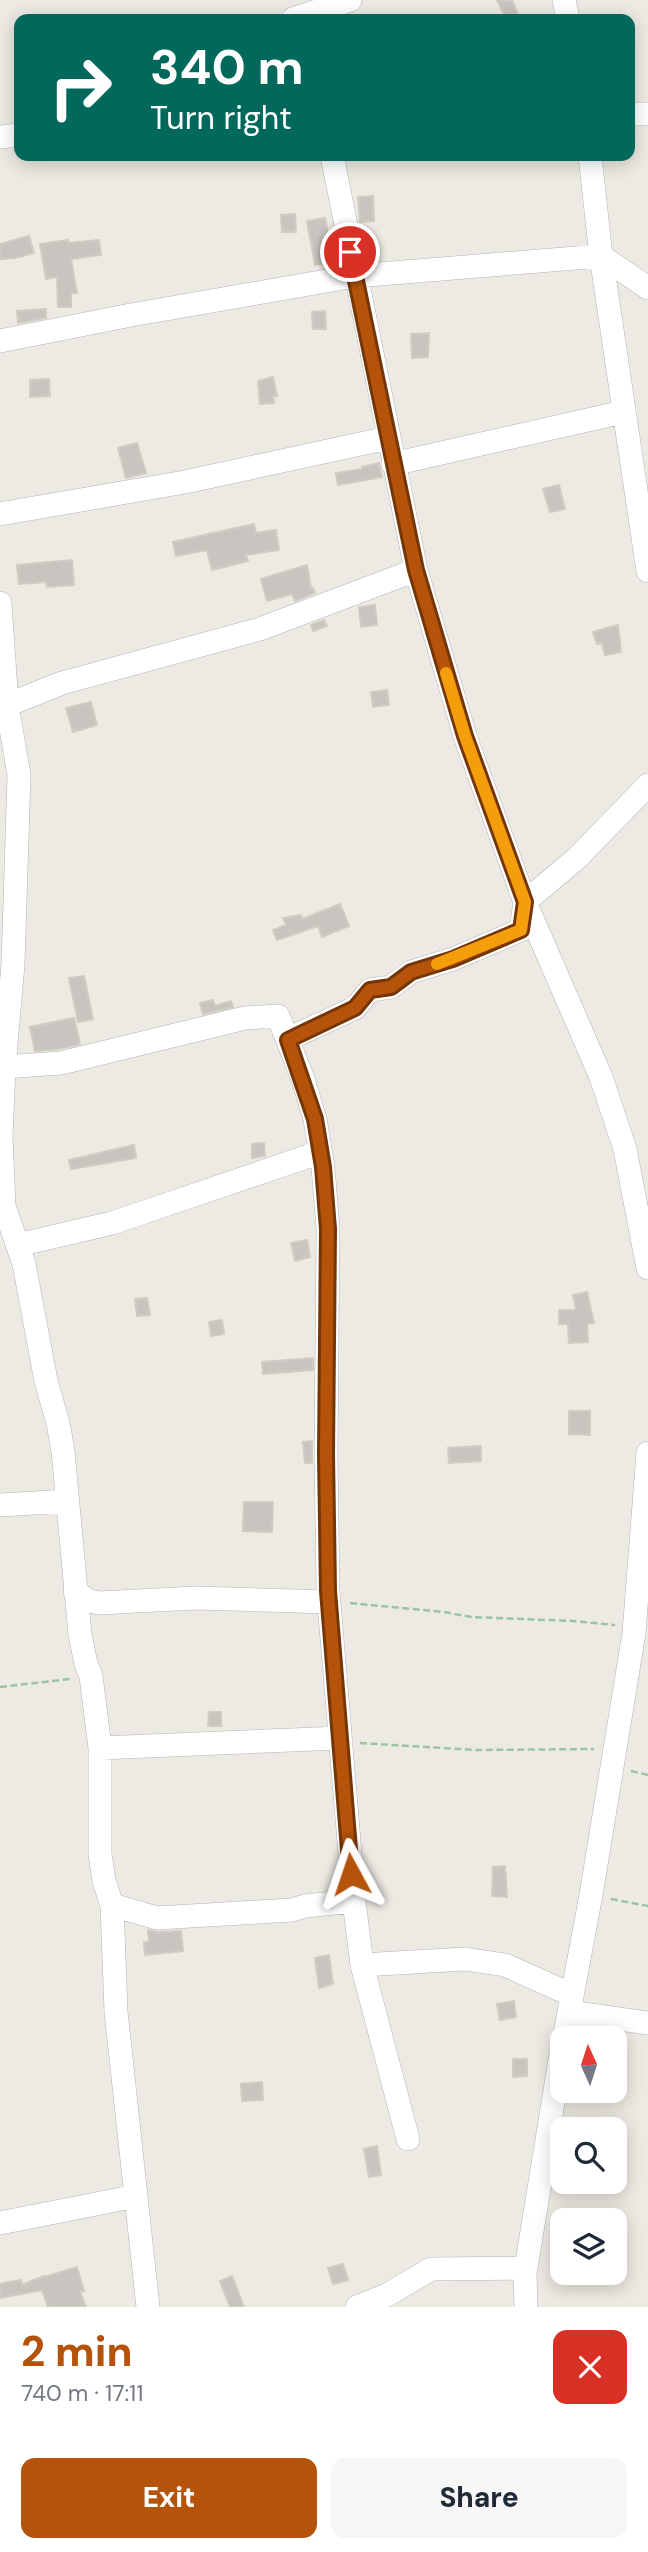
<!DOCTYPE html>
<meta charset="utf-8">
<style>
:root{--surface:#fff;--page:#f6f6f7;--text:#1f2937;--muted:#747a83;--accent:#b45309}
body{margin:0;font-family:"DM Sans",sans-serif;background:var(--page);color:var(--text);height:100vh;display:flex;flex-direction:column;font-size:26px;white-space:nowrap}
*{box-sizing:border-box;margin:0}
p{font-size:23px;color:var(--muted)}
.icon{flex:none;width:38px;height:38px;fill:none;stroke:currentColor;stroke-width:2;stroke-linecap:round;stroke-linejoin:round}
.map{position:relative;height:2307px;overflow:hidden}
.side{display:flex;flex-direction:column;background:var(--surface);flex:1}
.side>*{flex:none}
.top-card{position:absolute;left:14px;top:14px;width:621px;height:147px;border-radius:14px;box-shadow:0 4px 18px #0003;background:#00695c;color:#fff;overflow:hidden}
.needle{width:46px;rotate:357deg}
.tools{position:absolute;left:550px;top:2026px;display:grid;gap:14px}
.tools a{display:grid;place-items:center;width:77px;height:77px;border-radius:14px;background:var(--surface);box-shadow:0 4px 18px #0003;font-size:35px}
.pin{position:absolute;display:grid;place-items:center;width:60px;height:60px;color:#fff;margin:-30px;border:4px solid #fff;border-radius:50%;box-shadow:0 2px 7px #0007}
.me{position:absolute;width:77px;margin:-38px;rotate:355deg;stroke-linejoin:round;filter:drop-shadow(0 0 5px #0008)}
.turn{display:flex;align-items:center;gap:24px;height:147px;padding:0 21px;font-size:32px}
.turn .icon{width:91px;height:91px;stroke-width:2.5}
.turn b{display:block;font-size:49px;line-height:60px}
.round{display:grid;place-items:center;flex:none;width:74px;height:74px;border-radius:14px;background:var(--page)}
.headline{display:flex;align-items:center;justify-content:space-between;height:119px;padding:0 21px}
h1{font-size:42px;font-weight:800;line-height:52px;color:var(--accent)}
.cta{display:flex;gap:14px;margin-top:auto;padding:14px 21px}
.cta a{flex:1;height:80px;border-radius:14px;background:var(--accent);color:#fff;font-size:28px;font-weight:800;line-height:80px;text-align:center}
.cta a+a{background:var(--page);color:var(--text)}
.map>svg:first-child{display:block}
.building{fill:#c8c5c0;stroke:#d1ccc2;stroke-width:2}
.lines{fill:none;stroke-linecap:round;stroke-linejoin:round}
.minor-casing{stroke:#b0b4b7;stroke-width:24}
.path{stroke:#9bc4a4;stroke-width:2.5;stroke-dasharray:7 3.5;stroke-linecap:butt}
.minor{stroke:#fff;stroke-width:23}
.route-casing{stroke:#753606;stroke-width:18}
.route{stroke:#b45309;stroke-width:12}
.slow{stroke:#f59e0b;stroke-width:12}
</style>
<div class="map">
<svg width="648" height="2307" viewBox="0 0 648 2307">
<rect width="100%" height="100%" fill="#edeae3"/>
<path class="building" d="M497,0H512L520,19H506Z
M373,196L374,221L360,222L358,197Z
M295,214L296,232H282L281,215Z
M325,218L334,262L315,265L307,221Z
M29,236L34,253L15,258L0,259V244Z
M68,240V243L99,240L101,255L71,259L77,293H71V307H58L57,277L46,279L40,244Z
M46,309V318L18,323L17,311Z
M325,311L326,329H313L312,312Z
M429,333L428,357L412,358L411,334Z
M273,377L277,396H273L274,403L260,404L258,381Z
M49,379L50,396L30,397V380Z
M137,443L146,473L126,478L118,448Z
M379,463L382,477L338,485L336,473L362,469V467Z
M559,485L565,509L550,512L543,489Z
M254,524L256,533L276,530L279,550L246,555L248,561L212,570L207,550L176,556L173,542Z
M72,560L74,585L47,587L46,582L19,584L17,565Z
M307,565L311,589L313,588L315,593L295,601L292,594L267,601L261,579Z
M375,605L377,625L361,627L359,607Z
M324,620L327,626L313,631L311,625Z
M618,625L621,652L605,655L602,643L597,644L593,632Z
M387,690L389,705L373,707L371,692Z
M91,702L97,725L73,732L66,708Z
M340,904L349,926L322,937L318,926L277,940L273,930L286,925L283,918L301,915L302,919Z
M84,976L93,1019L78,1022L69,978Z
M213,1000L215,1006L231,1001L233,1007L203,1014L200,1003Z
M74,1018L80,1044L59,1049L35,1051L30,1027Z
M264,1143L265,1156L252,1158V1144Z
M134,1145L136,1158L71,1169L69,1160Z
M307,1240L310,1257L295,1261L291,1243Z
M587,1292L594,1323L587,1324L588,1342L569,1343L568,1324H559V1310H576L573,1295Z
M147,1298L150,1315L137,1316L135,1299Z
M222,1320L224,1334L211,1336L209,1322Z
M313,1358V1370L263,1374L262,1362Z
M569,1411H590V1435L569,1434Z
M312,1441V1463H305L303,1442Z
M481,1446V1461L449,1463L448,1448Z
M244,1502H273L272,1532L243,1531Z
M209,1712H221V1726H208Z
M505,1866L507,1897L492,1896L493,1867Z
M148,1930L158,1932L181,1931L183,1951L145,1955L144,1942H149Z
M329,1955L333,1984L319,1988L315,1958Z
M514,2001L516,2017L500,2020L497,2004Z
M513,2059H527V2076L513,2077Z
M262,2082L263,2100L242,2101L241,2084Z
M377,2146L381,2175L369,2177L364,2149Z
M343,2264L348,2280L333,2284L328,2268Z
M77,2267L84,2291L80,2292L86,2307H48L42,2290L0,2298V2284L21,2280L22,2285L44,2276L45,2277Z
M232,2276L244,2307H230L220,2281Z"/>
<g class="lines">
<defs>
<path id="minor" d="M564,0L568,19
M293,19L350,0
M630,114H648
M0,137L19,135
M332,156L416,570L465,736L525,902L601,1077L625,1149L648,1268
M590,156L601,256L648,571
M0,341L131,315L355,276L601,256L648,288
M393,464L623,412
M0,514L185,482L388,438
M0,603L7,705L19,775L13,964L4,1067L1,1137L4,1206L24,1264L46,1381L58,1423L63,1451L80,1634L86,1664L91,1676L100,1748V1854L104,1881L112,1905L116,2012L148,2307
M0,704L7,705L62,683L260,629L416,570
M288,1039L355,1008L370,990L391,987L411,972L453,959L521,930L525,902L577,858L648,785
M4,1067L61,1063L245,1018L278,1016L303,1079L315,1119L323,1167L328,1229L326,1454L328,1591L354,1901L362,1965L408,2139
M18,1245L112,1223L321,1152
M0,1505L68,1501
M75,1591L89,1601L99,1603L195,1598L329,1602
M100,1748L340,1738
M112,1905L157,1918L292,1910L305,1906L354,1901
M362,1965L465,1959L505,1965L572,1995
M569,2012L648,2023
M564,2039L591,1895L634,1633L648,1453
M0,2223L136,2196
M357,2307L387,2295L431,2269L526,2268
M526,2307L525,2274L562,2048"/>
</defs>
<use href="#minor" class="minor-casing"/>
<path class="path" d="M350,1603L444,1612L471,1617L573,1621L615,1625
M0,1687L70,1679
M360,1743L477,1750L594,1749
M631,1771L648,1775
M611,1899L648,1906"/>
<use href="#minor" class="minor"/>
</g>
<g class="lines">
<defs>
<path id="route" d="M350,252L416,570L465,736L525,902L521,930L453,959L411,972L391,987L370,990L355,1008L288,1040L315,1119L323,1167L328,1229L326,1454L328,1591L351,1874"/>
</defs>
<use href="#route" class="route-casing"/>
<use href="#route" class="route"/>
<path class="slow" d="M437,964L521,930L525,902L465,736L446,673"/>
</g>
</svg>
<div class="tools">
<a><svg class="needle" viewBox="-14 -14 28 28"><path d="M0-13l5 13h-10z" fill="#e53935"/><path d="M0 13l5-13h-10z" fill="#747a83"/></svg></a>
<a><svg class="icon" aria-label="search" viewBox="0 0 24 24"><circle cx="10" cy="10" r="6"/><path d="M15 15l6 6"/></svg></a>
<a><svg class="icon" aria-label="layers" viewBox="0 0 24 24"><path d="M12 4l9 5-9 5-9-5zM3 14l9 5 9-5"/></svg></a>
</div>
<div class="pin" style="left:350px;top:252px;background:#d93025"><svg class="icon" aria-label="arrive" viewBox="0 0 24 24"><path d="M6 21V4h12l-3 4 3 4H6"/></svg></div>
<svg class="me" style="left:351px;top:1874px" viewBox="-20 -20 40 40"><path d="M0-17L14 15 0 8-14 15z" fill="#b45309" stroke="#fff" stroke-width="4"/></svg>
<div class="top-card">
<div class="turn"><svg class="icon" aria-label="right" viewBox="0 0 24 24"><path d="M7 20v-9h11M14 6l5 5-5 5"/></svg><div><b>340 m</b>Turn right</div></div>
</div>
</div>
<section class="side">
<div class="headline"><div><h1>2 min</h1><p>740 m · 17:11</p></div><a class="round" style="background:#d93025;color:#fff"><svg class="icon" aria-label="close" viewBox="0 0 24 24"><path d="M6 6l12 12M18 6L6 18"/></svg></a></div>
<div class="cta"><a>Exit</a><a>Share</a></div>
</section>
